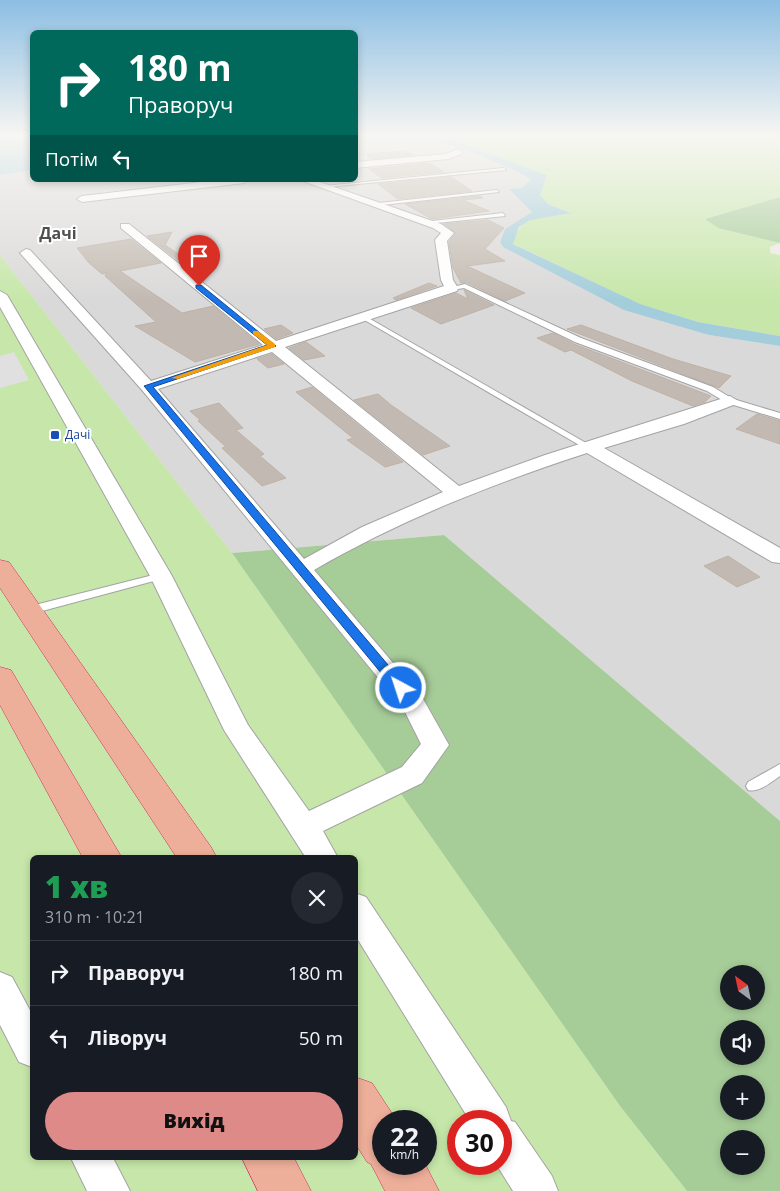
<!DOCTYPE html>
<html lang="uk">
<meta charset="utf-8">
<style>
:root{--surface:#171b24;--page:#242831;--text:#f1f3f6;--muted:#9ea1a6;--line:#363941;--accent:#dd8a89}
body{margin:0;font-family:"Open Sans",sans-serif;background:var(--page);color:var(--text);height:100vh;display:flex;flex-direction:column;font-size:19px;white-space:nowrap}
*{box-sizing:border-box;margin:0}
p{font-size:16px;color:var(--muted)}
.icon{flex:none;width:28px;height:28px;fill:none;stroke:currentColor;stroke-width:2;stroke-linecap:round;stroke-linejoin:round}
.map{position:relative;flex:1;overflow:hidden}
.side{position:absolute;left:30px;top:855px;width:328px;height:305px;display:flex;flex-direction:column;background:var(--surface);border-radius:8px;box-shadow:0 2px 8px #0003}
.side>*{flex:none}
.hud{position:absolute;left:30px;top:30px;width:328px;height:152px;border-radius:8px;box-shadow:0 2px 8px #0003;background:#00695c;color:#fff;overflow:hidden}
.needle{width:32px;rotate:327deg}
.buttons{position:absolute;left:720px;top:965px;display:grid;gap:10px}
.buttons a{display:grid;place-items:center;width:45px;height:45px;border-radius:50%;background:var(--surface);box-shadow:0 2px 8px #0003;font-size:25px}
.speed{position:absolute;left:372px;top:1110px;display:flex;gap:10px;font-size:25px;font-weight:700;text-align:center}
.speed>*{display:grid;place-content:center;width:65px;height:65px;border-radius:50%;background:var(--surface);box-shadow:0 2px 8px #0003;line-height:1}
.speed small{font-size:12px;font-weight:400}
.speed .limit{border:8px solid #d22;background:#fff;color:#111}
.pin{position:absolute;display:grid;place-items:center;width:42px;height:42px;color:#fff;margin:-51px -21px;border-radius:50% 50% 50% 0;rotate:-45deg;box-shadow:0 0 5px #0007}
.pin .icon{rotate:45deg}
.me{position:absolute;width:55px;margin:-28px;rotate:320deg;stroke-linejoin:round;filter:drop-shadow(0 0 4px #0008)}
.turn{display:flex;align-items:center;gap:18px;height:105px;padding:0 15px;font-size:22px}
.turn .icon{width:65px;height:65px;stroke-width:2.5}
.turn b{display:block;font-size:35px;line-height:42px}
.then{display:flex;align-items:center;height:48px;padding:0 15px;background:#0003;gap:10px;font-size:19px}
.round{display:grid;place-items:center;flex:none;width:52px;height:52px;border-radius:26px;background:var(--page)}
.head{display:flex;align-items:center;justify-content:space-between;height:85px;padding:0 15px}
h1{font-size:30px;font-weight:800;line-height:38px;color:#1e9e55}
.primary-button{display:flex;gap:10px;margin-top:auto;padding:10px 15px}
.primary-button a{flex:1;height:58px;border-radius:30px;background:var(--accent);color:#111;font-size:20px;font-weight:800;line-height:58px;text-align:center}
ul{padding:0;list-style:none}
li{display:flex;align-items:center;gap:15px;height:65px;padding:0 15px;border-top:1px solid var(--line)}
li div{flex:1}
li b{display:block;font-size:19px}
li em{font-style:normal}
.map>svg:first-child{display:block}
.residential{fill:#dad9d9}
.grass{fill:#c6e7a9;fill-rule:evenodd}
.forest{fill:#a6cc98;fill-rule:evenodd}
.parking{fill:#e0e0e0}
.water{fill:#a3cddb}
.building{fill:#c2bab2;stroke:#bfb1a5}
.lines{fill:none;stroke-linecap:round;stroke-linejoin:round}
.service-casing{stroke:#a3a3a3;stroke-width:2}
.minor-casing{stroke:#a3a3a3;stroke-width:2}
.trunk-casing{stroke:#d3275e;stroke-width:1}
.service{fill:#fff;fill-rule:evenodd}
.minor{fill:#fff;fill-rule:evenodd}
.trunk{fill:#eeaf9a;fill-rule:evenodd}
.route{fill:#1a73e8;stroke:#114b97}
.slow{fill:#f59e0b}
.transit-dot{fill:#1a4fb4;stroke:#fff;stroke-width:2}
.labels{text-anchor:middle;stroke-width:4;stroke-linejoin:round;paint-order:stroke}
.far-transit-label{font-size:12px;fill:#164399;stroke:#fff;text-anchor:start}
.far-district-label{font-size:16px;font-weight:bold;fill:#4f4f4f;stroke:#fff}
</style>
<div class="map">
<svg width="780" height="1191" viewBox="0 0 780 1191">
<rect width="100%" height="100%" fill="#eeeae2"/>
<path class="residential" d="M430,141L503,164L531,180L532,212L505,229L500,241L503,247L586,289L709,335L780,346V821L444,535L232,553L0,255V175L32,170V180H355V144Z"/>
<path class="grass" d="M543,135H780V197L705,219L718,228L780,243L770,247V253L780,255V336L698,322L639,304L512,243C525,209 541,221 570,212L548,204L540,195L547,175L451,140Z
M0,255L232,553L620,1106L687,1191H0ZM32,858H355V1158H32ZM384,1121H426V1164H384ZM459,1121H501V1164H459Z"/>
<path class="forest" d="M780,197V243L718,228L705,219Z
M444,535L780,821V1191H687L620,1106L232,553ZM729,974H756V1001H729ZM729,1029H756V1056H729ZM729,1084H756V1111H729ZM729,1139H756V1166H729Z"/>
<path class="parking" d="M14,352L29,380L0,388V356Z"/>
<path class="water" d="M0,135H32V170L0,175Z
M355,135H543L452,140L547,175L540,195L548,204L571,213L530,220L519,227L513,244L640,304L698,322L780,336V346L709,335L624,310L503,247L500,242L505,229L532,212L509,189L522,188L531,180C518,169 445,141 428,141C404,140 379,143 355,144Z"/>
<path class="building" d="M403,151L414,155L372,159L366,154Z
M429,163L444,172L382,178L369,169Z
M451,177L472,191L398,199L378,184Z
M480,196L483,198L463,200L489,211L432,219L405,204Z
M488,220L504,228L485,249L505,261L467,266L525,293L505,301L466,282L461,283L453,268L449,242L456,233L444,224Z
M172,232L165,245L186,259L178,260L147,236Z
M131,239L161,263L120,271L182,313L213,306L259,344L195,362L135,326L156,322L105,276L107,273L102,274L89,263L77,248Z
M429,283L437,286L396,300L393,298Z
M464,290L494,305L441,324L411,308L456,293L468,299Z
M281,325L293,333L276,339L264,329Z
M581,325L673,359L731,376L719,388L567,329Z
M553,333L574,344L711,396L705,402L693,406L632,381L571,350L565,352L537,338Z
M306,342L325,356L304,360L289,348Z
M272,354L284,364L268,368L257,359Z
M312,387L403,462L385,467L347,440L353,438L296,392Z
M378,394L391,405L450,446L423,455L354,400Z
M219,403L243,428L236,430L264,454L260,456L286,478L262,486L222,448L226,447L198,421L200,420L190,411Z
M757,414L780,421V444L736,429Z
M728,556L760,577L737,587L704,566Z"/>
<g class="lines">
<defs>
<path id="service" d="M504,168L506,170L326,187L324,186Z
M497,190L499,192L373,206L370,204Z
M503,213L505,216L426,224L423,222Z
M465,284L581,338L713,387L733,399L780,413V419L727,403L707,391L575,342L464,288L452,290L449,288Z
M361,316H365L593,447L592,449H586L361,318Z
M161,573L165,574L166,576L165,578L31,614L25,610L27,607Z
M780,764V776C771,782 759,793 748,790L746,786L748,782Z"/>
<path id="minor" d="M458,149L462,152L461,154L448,159L355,168V162L446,154Z
M219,180H249L244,183L82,202L77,199L82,196Z
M300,180H314L441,224L454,233L447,241L453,280L458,288L457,291L285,347L459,486L545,455L730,396L738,401L736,404L684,424L604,448L780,548V563L772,562L587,453C492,484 400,520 314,570L422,697L449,745L422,783L323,831L338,858H306L224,730L150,576L0,307V291L7,295L172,576L248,725L309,811L402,767L421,744L403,708L142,390L20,253L26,249L30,250L151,381L263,345L121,228V224H129L276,341L444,286L441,280L435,240L441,233L433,228ZM272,352L443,492L362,527L304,559L158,389Z
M355,893L366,897L506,1107L511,1121L515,1122L552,1176L558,1191H513L496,1164H501V1121H470L355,935Z
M0,972L12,977L32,1014V1067L19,1062L0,1025Z
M71,1158H113L130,1191H87Z"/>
<path id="trunk" d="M0,560L9,562L211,847L217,858H177L0,588Z
M0,667L11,670L122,858H83L0,705Z
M355,1077L372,1083L397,1121H384V1164H425L439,1191H385L371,1164L367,1162L355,1143Z
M242,1158H294L311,1191H258Z"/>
</defs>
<use href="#service" class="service-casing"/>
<use href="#minor" class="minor-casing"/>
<use href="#trunk" class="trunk-casing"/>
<use href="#service" class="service"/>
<use href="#minor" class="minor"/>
<use href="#trunk" class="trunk"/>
</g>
<linearGradient id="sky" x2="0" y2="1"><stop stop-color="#8cbee3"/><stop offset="0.45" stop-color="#f7f6f2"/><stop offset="1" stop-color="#f7f6f2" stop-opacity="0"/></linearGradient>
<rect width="780" height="301" fill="url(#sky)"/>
<path class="route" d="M196,285H201L276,346L153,387L405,685L407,688L405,691H396L144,386L267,345L196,288Z"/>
<path class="slow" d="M253,331H258L275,344V347L178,379L171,378L267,345L253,334Z"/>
<rect class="transit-dot" x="50" y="430" width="10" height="10" rx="2.5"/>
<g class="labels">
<g class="far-transit-label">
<text x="65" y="439">Дачі</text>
</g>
<g class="far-district-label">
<text x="58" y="239">Дачі</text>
</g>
</g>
</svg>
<div class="buttons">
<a><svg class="needle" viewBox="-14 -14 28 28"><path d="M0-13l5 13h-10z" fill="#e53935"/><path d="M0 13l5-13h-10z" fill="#9ea1a6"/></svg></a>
<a><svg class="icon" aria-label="sound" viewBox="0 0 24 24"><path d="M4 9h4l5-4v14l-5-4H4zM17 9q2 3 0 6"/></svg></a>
<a>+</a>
<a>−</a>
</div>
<div class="speed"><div>22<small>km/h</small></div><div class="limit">30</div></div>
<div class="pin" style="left:199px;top:286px;background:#d93025"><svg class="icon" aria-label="arrive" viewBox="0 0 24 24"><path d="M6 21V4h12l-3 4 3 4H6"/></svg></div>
<svg class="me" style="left:401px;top:688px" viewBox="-20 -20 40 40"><circle r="17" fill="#1a73e8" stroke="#fff" stroke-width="3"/><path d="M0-11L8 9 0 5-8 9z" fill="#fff"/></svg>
<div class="hud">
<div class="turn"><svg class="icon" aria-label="right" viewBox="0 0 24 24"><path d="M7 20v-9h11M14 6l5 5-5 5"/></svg><div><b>180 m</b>Праворуч</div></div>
<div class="then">Потім<svg class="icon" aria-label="left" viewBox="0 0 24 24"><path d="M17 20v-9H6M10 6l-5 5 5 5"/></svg></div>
</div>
<section class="side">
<div class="head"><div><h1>1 хв</h1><p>310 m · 10:21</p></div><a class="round"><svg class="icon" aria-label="close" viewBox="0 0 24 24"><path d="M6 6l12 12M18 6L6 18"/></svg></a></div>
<ul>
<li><svg class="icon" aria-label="right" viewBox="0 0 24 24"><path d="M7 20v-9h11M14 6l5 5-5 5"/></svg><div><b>Праворуч</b></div><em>180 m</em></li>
<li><svg class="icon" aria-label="left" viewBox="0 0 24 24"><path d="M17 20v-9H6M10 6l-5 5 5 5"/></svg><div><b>Ліворуч</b></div><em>50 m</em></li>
</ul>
<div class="primary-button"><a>Вихід</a></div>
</section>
</div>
